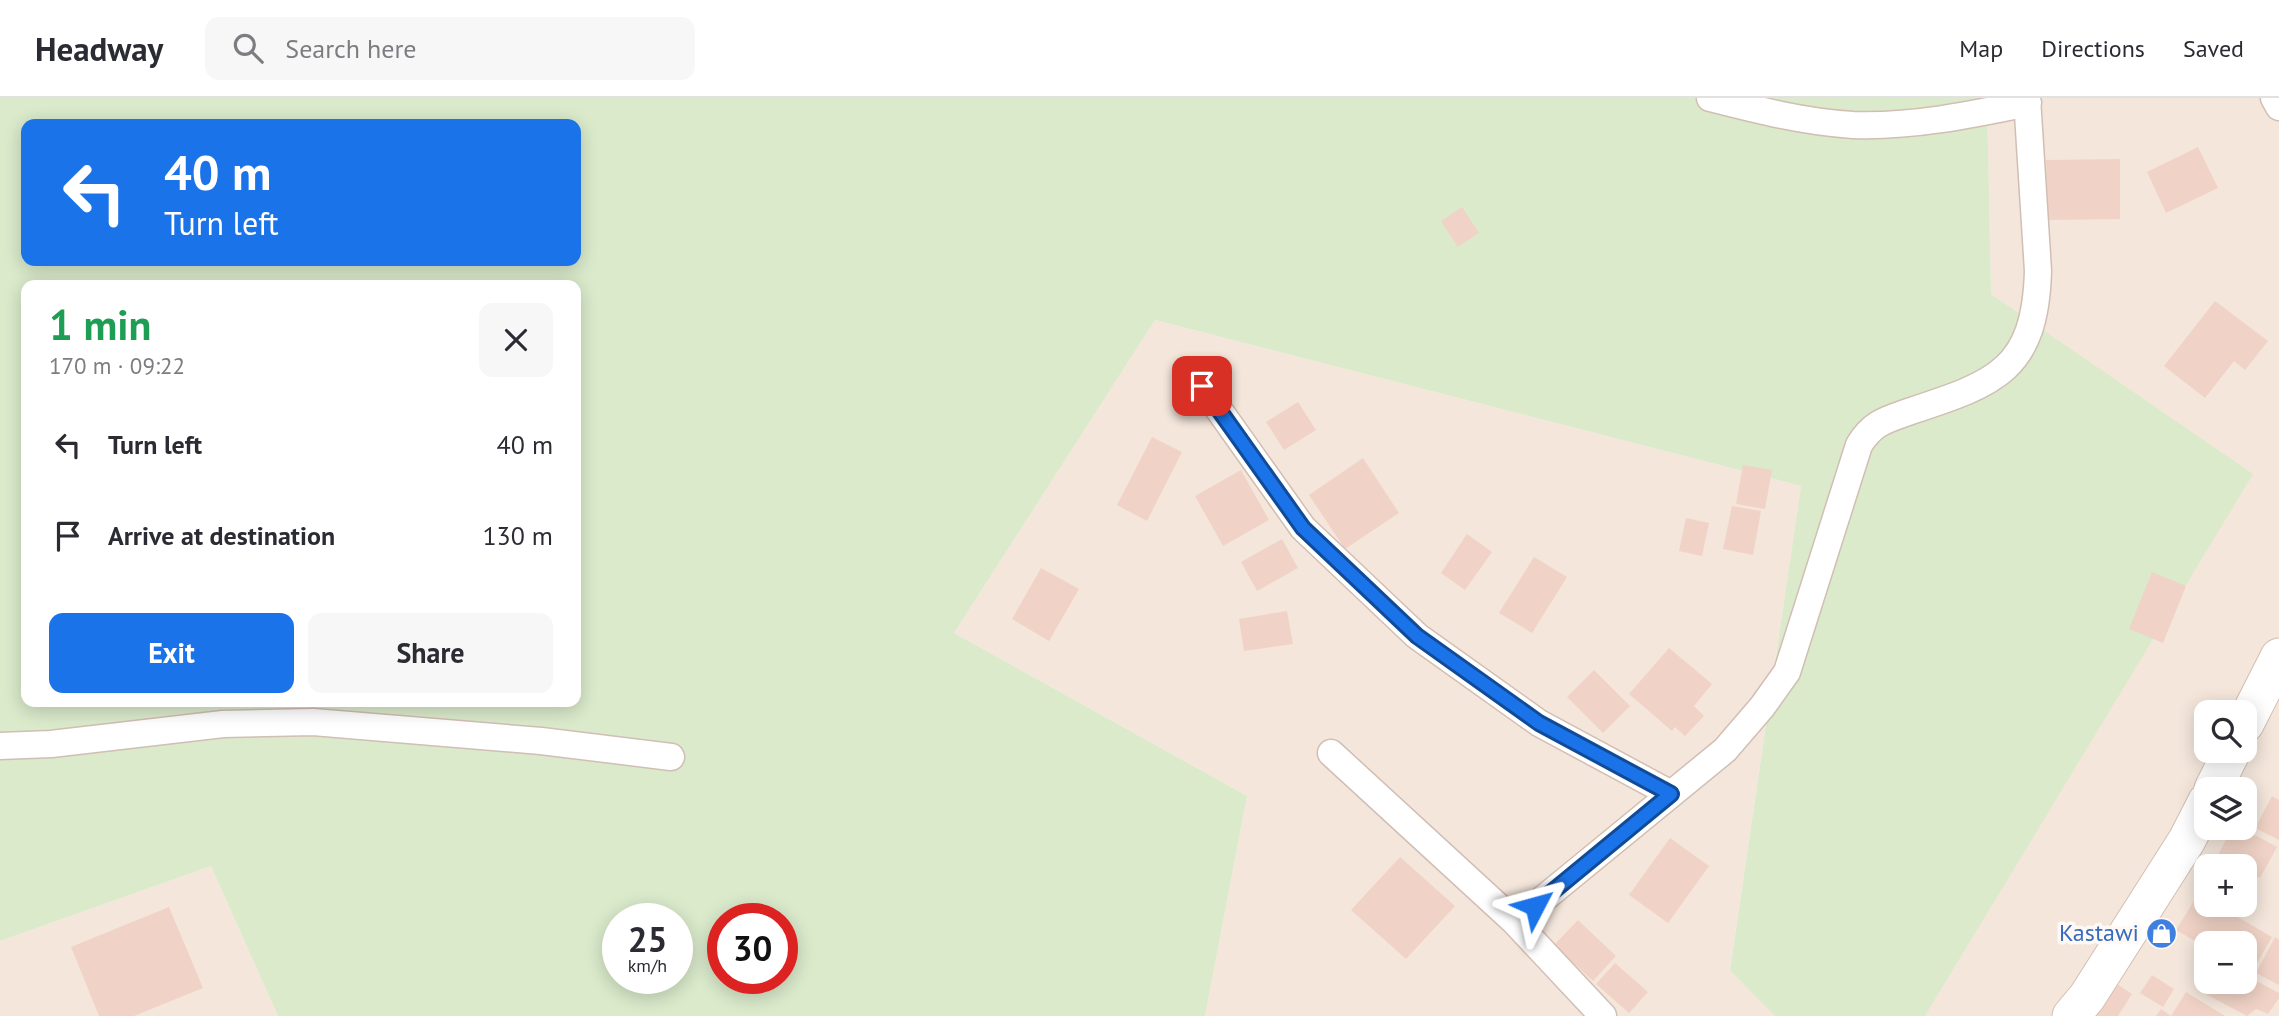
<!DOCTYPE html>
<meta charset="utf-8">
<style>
:root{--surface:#fff;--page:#f7f7f7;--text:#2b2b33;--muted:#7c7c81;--line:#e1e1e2;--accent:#1a73e8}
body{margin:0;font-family:"PT Sans",sans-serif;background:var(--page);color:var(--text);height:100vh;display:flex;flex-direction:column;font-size:26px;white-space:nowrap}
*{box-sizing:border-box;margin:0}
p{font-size:23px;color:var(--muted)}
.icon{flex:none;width:38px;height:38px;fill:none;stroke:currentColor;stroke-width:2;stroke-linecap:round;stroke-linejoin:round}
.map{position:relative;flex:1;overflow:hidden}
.side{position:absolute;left:21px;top:182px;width:560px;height:427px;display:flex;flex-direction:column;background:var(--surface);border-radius:14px;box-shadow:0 4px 18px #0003}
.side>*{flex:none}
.guide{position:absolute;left:21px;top:21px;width:560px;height:147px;border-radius:14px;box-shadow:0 4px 18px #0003;background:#1a73e8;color:#fff;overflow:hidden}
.fabs{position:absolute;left:2194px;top:602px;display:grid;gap:14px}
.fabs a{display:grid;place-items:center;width:63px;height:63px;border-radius:14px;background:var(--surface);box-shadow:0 4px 18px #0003;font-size:35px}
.speed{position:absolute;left:602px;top:805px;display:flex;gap:14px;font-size:35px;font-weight:700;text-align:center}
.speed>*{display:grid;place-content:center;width:91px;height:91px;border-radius:50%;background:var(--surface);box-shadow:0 4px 18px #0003;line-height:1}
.speed small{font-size:18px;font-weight:400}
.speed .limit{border:10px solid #d22;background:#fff;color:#111}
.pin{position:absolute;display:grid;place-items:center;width:60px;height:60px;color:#fff;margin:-30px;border-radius:14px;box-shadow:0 4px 10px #0006}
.me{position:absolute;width:77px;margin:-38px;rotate:51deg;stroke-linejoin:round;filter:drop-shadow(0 0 5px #0008)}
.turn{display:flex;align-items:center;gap:24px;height:147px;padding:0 28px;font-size:32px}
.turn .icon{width:91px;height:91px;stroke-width:2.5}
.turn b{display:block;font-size:49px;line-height:60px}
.round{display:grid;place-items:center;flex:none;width:74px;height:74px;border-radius:14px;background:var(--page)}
.head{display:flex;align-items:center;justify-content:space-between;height:119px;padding:0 28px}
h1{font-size:42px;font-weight:700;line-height:52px;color:#1e9e55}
.primary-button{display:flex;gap:14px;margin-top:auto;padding:14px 28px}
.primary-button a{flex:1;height:80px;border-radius:14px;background:var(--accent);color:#fff;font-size:28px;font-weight:700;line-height:80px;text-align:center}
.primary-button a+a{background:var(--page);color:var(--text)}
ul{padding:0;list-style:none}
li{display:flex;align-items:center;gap:21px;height:91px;padding:0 28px}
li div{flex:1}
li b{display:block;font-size:26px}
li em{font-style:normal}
header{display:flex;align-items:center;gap:42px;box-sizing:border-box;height:98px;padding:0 35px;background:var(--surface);border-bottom:2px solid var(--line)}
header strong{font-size:33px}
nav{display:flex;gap:38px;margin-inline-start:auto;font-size:24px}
.search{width:490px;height:63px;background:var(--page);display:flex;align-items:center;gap:18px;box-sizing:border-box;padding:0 24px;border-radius:14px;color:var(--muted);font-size:26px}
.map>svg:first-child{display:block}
.residential{fill:#f4e6db;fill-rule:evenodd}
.green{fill:#daeacb;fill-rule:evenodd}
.building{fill:#f0d3c6}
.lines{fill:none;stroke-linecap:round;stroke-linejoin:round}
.minor-casing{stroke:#d1beb4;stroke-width:29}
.secondary-casing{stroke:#d4beb2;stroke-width:39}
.minor{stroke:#fff;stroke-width:26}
.secondary{stroke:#fff;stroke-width:37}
.route-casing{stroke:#114b97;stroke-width:18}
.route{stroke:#1a73e8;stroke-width:12}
.labels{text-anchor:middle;stroke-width:7;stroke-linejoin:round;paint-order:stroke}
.shop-label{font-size:24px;fill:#366cbe;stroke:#fef9f4;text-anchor:end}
</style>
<header>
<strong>Headway</strong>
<div class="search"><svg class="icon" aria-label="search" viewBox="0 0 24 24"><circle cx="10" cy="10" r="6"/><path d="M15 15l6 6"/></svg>Search here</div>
<nav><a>Map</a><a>Directions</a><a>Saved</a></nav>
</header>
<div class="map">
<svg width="2279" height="918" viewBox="0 0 2279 918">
<rect width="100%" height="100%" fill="#fcf5ed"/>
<path class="residential" d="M1987,0H2279V918H1925L2252,376L1991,196ZM2207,614H2245V653H2207ZM2207,691H2245V730H2207ZM2207,768H2245V807H2207ZM2207,845H2245V884H2207Z
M1155,222L1801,388L1730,871L1775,918H1205L1247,698L954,535Z
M211,768L278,918H0V843Z"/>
<path class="green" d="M0,0H1987L1991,196L2253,376L1925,918H1775L1730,872L1801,388L1155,222L954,535L1247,698L1205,918H278L211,768L0,843ZM26,26H576V163H26ZM26,187H576V604H26ZM618,821H677V880H618ZM723,821H782V880H723Z"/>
<path class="building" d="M2198,49L2218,90L2166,115L2147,74Z
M2120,61V121L2047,122L2046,62Z
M1462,109L1479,135L1458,149L1441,123Z
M2215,203L2268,243L2245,272L2234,263L2205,300L2164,268Z
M1298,304L1316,332L1284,352L1266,324Z
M1152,339L1182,354L1147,423L1117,407Z
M1363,360L1399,415L1345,451L1309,397Z
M1743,367L1772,372L1765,411L1736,406Z
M1241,372L1269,422L1223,448L1195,398Z
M1732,408L1761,413L1753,457L1723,451Z
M1686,420L1709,425L1702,458L1679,453Z
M1467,436L1492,454L1465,492L1441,475Z
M1282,441L1298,470L1257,493L1241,464Z
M1534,459L1567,479L1532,535L1499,515Z
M1041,470L1079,491L1049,543L1012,521Z
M2152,474L2186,488L2163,545L2129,531Z
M1287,513L1293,546L1244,553L1239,521Z
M1669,550L1712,586L1694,608L1704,618L1685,638L1675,629L1672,633L1629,596Z
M1594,572L1630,608L1603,635L1567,599Z
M2272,698L2279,702V742L2255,730Z
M2232,730H2242L2277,749L2260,780L2245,772V768H2238L2218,757Z
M1670,740L1709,768L1668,825L1629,797Z
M1400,759L1455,808L1406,861L1351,812Z
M2202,790L2207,793V807H2229L2237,812L2234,817L2272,839L2253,872L2245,868V845H2207V850L2176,832Z
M169,809L203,890L134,918H99L71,849Z
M1578,822L1616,858L1593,883L1554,847Z
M2275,839L2279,842V887L2256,875Z
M1615,865L1648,894L1629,915L1596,886Z
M2152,877L2174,891L2163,909L2140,895Z
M2245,877L2279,895V900L2268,916L2256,911L2247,918L2202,894L2209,884H2245Z
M2117,886L2132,896L2118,918H2096Z
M2186,894L2225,918H2156L2161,911L2171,918Z"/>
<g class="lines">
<defs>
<path id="minor" d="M1710,0C1757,12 1804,24 1853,27C1912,29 1970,17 2028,5
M2274,0L2279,9
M1202,288L1303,430L1417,538L1539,625L1671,696
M0,648L51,646L223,626L313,624L541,643L671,659
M1331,655L1515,824L1603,918
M1515,824L1725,652L1762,609L1787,574L1859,347C1873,324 1886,322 1911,313C1996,285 2035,272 2038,173L2027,0"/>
<path id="secondary" d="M2245,626L2279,559
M2213,691L2232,653
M2071,918L2087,899L2187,742L2207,703"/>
</defs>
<use href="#minor" class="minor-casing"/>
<use href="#secondary" class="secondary-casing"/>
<use href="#minor" class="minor"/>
<use href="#secondary" class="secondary"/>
</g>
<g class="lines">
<defs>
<path id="route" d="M1202,288L1303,430L1417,538L1539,625L1671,696L1535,808"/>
</defs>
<use href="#route" class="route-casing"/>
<use href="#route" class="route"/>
</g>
<defs>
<symbol id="shop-disc" viewBox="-11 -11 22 22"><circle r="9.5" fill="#3f7fe0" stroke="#fef9f4"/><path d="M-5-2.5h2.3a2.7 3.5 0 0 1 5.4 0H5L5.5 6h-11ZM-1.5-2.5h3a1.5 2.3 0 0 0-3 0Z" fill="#fff"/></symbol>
</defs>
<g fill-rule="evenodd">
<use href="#shop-disc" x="2144" y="818" width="35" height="35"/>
</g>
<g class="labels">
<g class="shop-label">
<text x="2139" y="843">Kastawi</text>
</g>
</g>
</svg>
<div class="fabs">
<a><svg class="icon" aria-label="search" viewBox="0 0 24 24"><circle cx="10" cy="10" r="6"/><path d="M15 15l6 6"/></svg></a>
<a><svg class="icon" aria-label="layers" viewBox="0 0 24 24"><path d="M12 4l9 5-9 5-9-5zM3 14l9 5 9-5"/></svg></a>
<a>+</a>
<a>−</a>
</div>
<div class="speed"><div>25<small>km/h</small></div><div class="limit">30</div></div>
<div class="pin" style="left:1202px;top:288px;background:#d93025"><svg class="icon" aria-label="arrive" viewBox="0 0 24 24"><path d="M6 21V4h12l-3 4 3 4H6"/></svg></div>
<svg class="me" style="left:1535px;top:808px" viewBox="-20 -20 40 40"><path d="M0-17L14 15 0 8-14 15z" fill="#1a73e8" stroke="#fff" stroke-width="4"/></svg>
<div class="guide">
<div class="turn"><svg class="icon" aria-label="left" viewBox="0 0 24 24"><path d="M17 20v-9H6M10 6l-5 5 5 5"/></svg><div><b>40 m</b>Turn left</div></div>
</div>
<section class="side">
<div class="head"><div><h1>1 min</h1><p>170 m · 09:22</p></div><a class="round"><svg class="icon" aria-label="close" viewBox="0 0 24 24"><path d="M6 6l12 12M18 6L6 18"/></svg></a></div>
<ul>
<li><svg class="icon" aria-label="left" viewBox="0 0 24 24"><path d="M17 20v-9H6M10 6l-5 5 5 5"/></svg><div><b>Turn left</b></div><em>40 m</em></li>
<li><svg class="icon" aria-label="arrive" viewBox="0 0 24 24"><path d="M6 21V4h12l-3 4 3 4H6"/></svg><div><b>Arrive at destination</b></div><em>130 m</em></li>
</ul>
<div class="primary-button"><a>Exit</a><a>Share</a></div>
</section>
</div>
